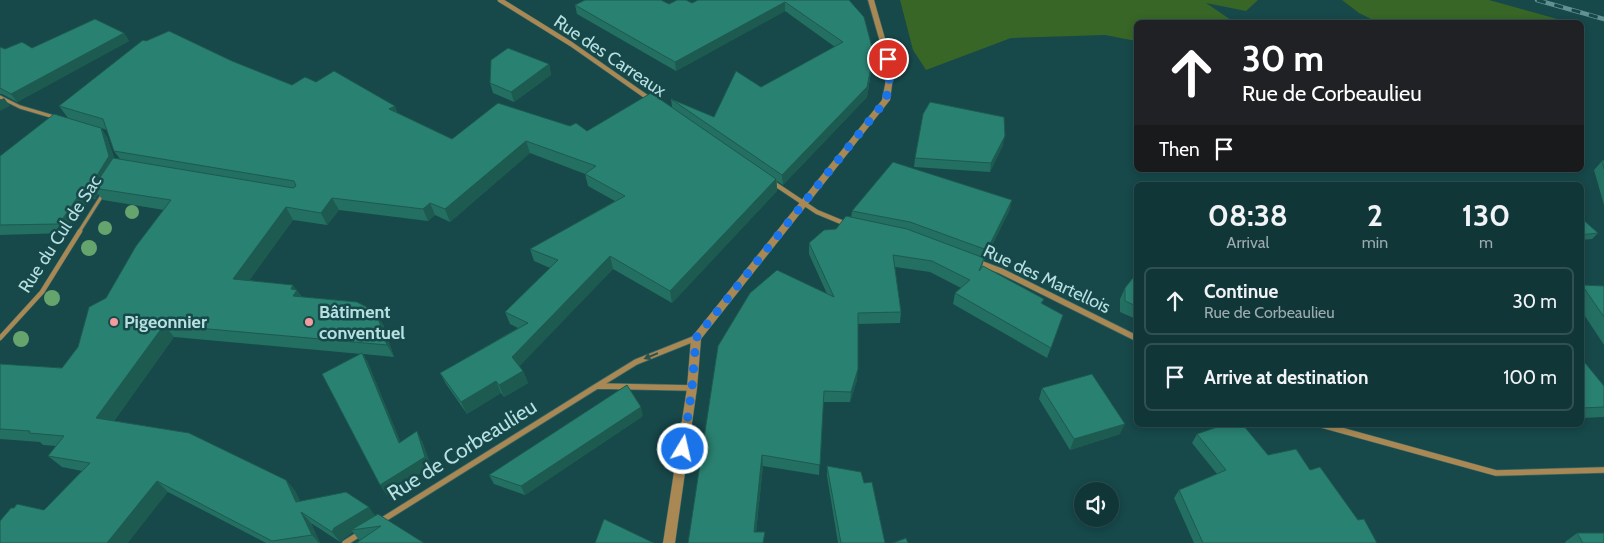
<!DOCTYPE html>
<meta charset="utf-8">
<style>
:root{--surface:#113638;--page:#1a3e40;--text:#f1f3f6;--muted:#9cabae;--line:#305053}
body{margin:0;font-family:Cabin,sans-serif;background:var(--page);color:var(--text);height:100vh;display:flex;flex-direction:column;font-size:19px;white-space:nowrap}
*{box-sizing:border-box;margin:0}
p{font-size:16px;color:var(--muted)}
.icon{flex:none;width:28px;height:28px;fill:none;stroke:currentColor;stroke-width:2;stroke-linecap:round;stroke-linejoin:round}
.map{position:relative;flex:1;overflow:hidden}
.sheet{position:absolute;left:1134px;top:182px;width:450px;height:245px;display:flex;flex-direction:column;background:var(--surface);border-radius:8px;box-shadow:0 2px 8px #0003,0 0 0 1px var(--line)}
.sheet>*{flex:none}
.hud{position:absolute;left:1134px;top:20px;width:450px;height:152px;border-radius:8px;box-shadow:0 2px 8px #0003,0 0 0 1px var(--line);background:#202124;color:#fff;overflow:hidden}
.buttons{position:absolute;left:1074px;top:482px;display:grid;gap:10px}
.buttons a{display:grid;place-items:center;width:45px;height:45px;border-radius:50%;background:var(--surface);box-shadow:0 2px 8px #0003,0 0 0 1px var(--line);font-size:25px}
.pin{position:absolute;display:grid;place-items:center;width:42px;height:42px;color:#fff;margin:-21px;border:2px solid #fff;border-radius:50%;box-shadow:0 1px 5px #0007}
.me{position:absolute;width:55px;margin:-28px;rotate:9deg;stroke-linejoin:round;filter:drop-shadow(0 0 4px #0008)}
.turn{display:flex;align-items:center;gap:18px;height:105px;padding:0 25px;font-size:22px}
.turn .icon{width:65px;height:65px;stroke-width:2.5}
.turn b{display:block;font-size:35px;line-height:42px}
.then{display:flex;align-items:center;height:48px;padding:0 25px;background:#0003;gap:10px;font-size:19px}
.eta{display:flex;justify-content:space-evenly;align-items:center;height:85px;text-align:center}
.eta b{font-size:30px;font-weight:700;line-height:35px}
ul{padding:0;list-style:none}
li{display:flex;align-items:center;gap:15px;height:68px;margin:0 10px 8px;padding:0 15px;border:2px solid var(--line);border-radius:8px}
li div{flex:1}
li b{display:block;font-size:19px}
li em{font-style:normal}
.map>svg:first-child{display:block}
.green{fill:#386626}
.lines{fill:none;stroke-linecap:round;stroke-linejoin:round}
.service-far1-casing{stroke:#376668;stroke-width:4.5}
.service-casing{stroke:#376668;stroke-width:5.5}
.minor-far1-casing{stroke:#376668;stroke-width:5.5}
.minor-casing{stroke:#376668;stroke-width:7}
.tertiary-casing{stroke:#376668;stroke-width:1}
.service-far1{stroke:#a98853;stroke-width:3}
.service{stroke:#a98853;stroke-width:4.5}
.minor-far1{stroke:#a98853;stroke-width:4.5}
.minor{stroke:#a98853;stroke-width:5.5}
.tertiary{fill:#a98853;fill-rule:evenodd}
.rail-casing{stroke:#639192;stroke-width:4.5}
.rail{stroke:#17484a;stroke-width:3;stroke-dasharray:9;stroke-linecap:butt}
.tree{fill:#66a46e}
.wall{fill:#236f61;fill-rule:evenodd}
.shaded-wall{fill:#1d5a4f}
.building{fill:#298171;stroke:#1d5a4f}
.oneway{fill:#2d524b}
.route{stroke:#1a73e8;stroke-width:9;stroke-dasharray:0 16.2}
.poi-dot{fill:#f59b9d;stroke:#17484a;stroke-width:2}
.labels{text-anchor:middle;stroke-width:5;stroke-linejoin:round;paint-order:stroke}
.street-label{font-size:18px;fill:#b6dfe0;stroke:#17484a}
.poi-label{font-size:18px;font-weight:bold;fill:#b6dfe0;stroke:#17484a;text-anchor:start}
.near-street-label{font-size:21px;fill:#b6dfe0;stroke:#17484a}
</style>
<div class="map">
<svg width="1604" height="543" viewBox="0 0 1604 543">
<rect width="100%" height="100%" fill="#17484a"/>
<path class="green" d="M900,0H1258L1246,11L1206,3L1234,22H1136V41L1105,35L1011,38L926,70L913,50Z
M1342,0H1489L1568,22H1377L1359,13Z"/>
<g class="lines">
<defs>
<path id="service-far1" d="M0,97L20,107L54,117
M79,232L103,194"/>
<path id="service" d="M0,338L42,292L80,231"/>
<path id="minor-far1" d="M500,0L571,44L651,100
M772,182L817,212L846,224"/>
<path id="minor" d="M977,262L1001,271L1136,338
M692,388L597,386L636,362L696,338
M1322,425L1496,473L1604,470
M381,521L597,386
M345,543L361,533"/>
<path id="tertiary" d="M868,0H874L894,70L890,100L701,339L697,388L675,543H663L687,388L691,338L882,100L888,70Z"/>
</defs>
<use href="#service-far1" class="service-far1-casing"/>
<use href="#service" class="service-casing"/>
<use href="#minor-far1" class="minor-far1-casing"/>
<use href="#minor" class="minor-casing"/>
<use href="#tertiary" class="tertiary-casing"/>
<use href="#service-far1" class="service-far1"/>
<use href="#service" class="service"/>
<use href="#minor-far1" class="minor-far1"/>
<use href="#minor" class="minor"/>
<use href="#tertiary" class="tertiary"/>
<defs>
<path id="rail" d="M1537,0L1604,19"/>
</defs>
<use href="#rail" class="rail-casing"/>
<use href="#rail" class="rail"/>
</g>
<g class="tree">
<circle cx="132" cy="212" r="7"/>
<circle cx="105" cy="228" r="7"/>
<circle cx="89" cy="248" r="8"/>
<circle cx="52" cy="298" r="8"/>
<circle cx="21" cy="339" r="8"/>
</g>
<path class="wall" d="M849,0L877,66L876,75L871,72L867,97L783,185L777,181V191L672,303L613,269L519,366L523,371L528,383L504,397L501,393L467,414L446,384L440,373L518,328L510,324L505,312L550,268L534,261L530,249L615,201L588,186L585,174L530,153L450,222L435,215L428,221L339,210L327,225L293,220L249,280L296,289L302,297L383,324L394,357L363,354L368,363L400,442L422,441L431,466L387,495L380,485L361,354L174,337L114,421L286,480L295,491L300,501L375,515L424,543L359,540L353,532L343,539L340,542L311,523L320,543H266L168,492L44,510L82,471L62,467L48,456L56,446L43,445L40,442L0,439V364L62,368L78,347L106,298L164,210L103,200L98,194L95,199L90,198L67,233L0,235V156L68,118L59,106L146,41L232,61L292,85L316,82L398,113L452,139L587,131L672,107L671,99L714,117L761,87L835,47L785,11L676,71L577,14L575,5L669,4L692,3ZM101,128L107,130L114,151L120,159L114,158L107,137Z
M124,33L129,41L17,102L2,94H0V47L5,49L32,48Z
M549,64L551,75L514,102L493,93L490,83Z
M1003,145L990,172L914,167L915,158Z
M1604,160V205L1594,170L1602,161Z
M1010,209L985,260L984,259L982,268L1044,299L1042,303L1059,326L1047,358L953,304L955,293L961,288L930,272L895,267L901,312L900,323L858,324L857,380L850,402H823L819,475L763,466L756,532L688,543L827,294L809,254V243L836,229L851,218L852,211Z
M1581,218L1598,233L1592,239L1581,240Z
M1136,274V319L1120,312V299L1125,288Z
M1582,285L1604,286V345L1581,310V286Z
M1581,358L1604,386V417L1581,418Z
M1042,388L1120,434L1070,450L1039,399Z
M643,416L525,495L494,484L489,475Z
M1197,434L1268,455L1310,470L1358,520L1377,543H1194L1174,498L1179,490L1217,474L1192,443Z
M827,466L864,483L885,543H838L827,476Z
M1577,533L1604,543H1565V542Z"/>
<path class="shaded-wall" d="M785,2V11L676,71L675,62Z
M124,33L129,41L17,102L11,94Z
M872,62L871,72L867,97L783,185L782,175Z
M549,64L551,75L514,102L511,92Z
M4,98L10,106L0,111V100Z
M395,106L400,118L389,109Z
M101,128L107,137L116,166L93,188L98,194L95,199L88,190Z
M1005,136L1003,145L990,172L991,163Z
M526,141L530,153L450,222L445,209Z
M776,179L777,191L672,303L670,291Z
M83,189L90,198L67,233L59,224Z
M332,198L339,210L327,225L321,213Z
M1012,200L1010,209L985,260L987,250Z
M430,203L435,215L428,221L423,209Z
M286,207L293,220L242,291L233,279Z
M610,256L613,269L517,369L512,357Z
M293,285L297,291V290L305,302L293,296L291,289Z
M376,312L383,324L394,357L387,345Z
M164,325L174,337L108,429L96,418Z
M362,353L368,363L405,452L399,443Z
M858,369L857,380L850,402L851,392Z
M523,371L528,383L504,397L499,385Z
M496,381L501,393L467,414L461,402Z
M641,407L643,416L525,495L521,486Z
M1125,424L1120,434L1070,450L1074,439Z
M417,431L422,441L431,466L387,495L380,485Z
M762,455L763,466L755,541L754,532Z
M286,480L295,491L306,513L296,502Z
M157,481L168,492L128,543H107Z
M369,507L377,518L351,530L353,532L343,539L340,542L332,532L334,528Z
M301,512L311,523L320,543H319L312,535Z"/>
<path class="building" d="M585,0H661L669,4L677,0H686L692,3L698,0H849L864,17L877,66L872,62L867,87L782,175L671,99L714,117L736,71L761,87L843,42L785,2L675,62L575,5Z
M95,19L124,33L11,94L0,88V47L5,49L22,42L32,48Z
M169,31L232,61L292,85L305,77L316,82L334,71L395,106L389,109L452,139L498,103L570,126L576,123L587,131L651,93L776,179L670,291L610,256L512,357L523,371L499,385L496,381L461,402L440,373L528,323L505,312L558,260L530,249L625,196L585,174L596,166L526,141L445,209L430,203L423,209L332,198L321,213L286,207L233,279L293,285L291,289L297,290L293,296L357,302L376,312L387,345L164,325L96,418L189,433L286,480L296,502L346,492L369,507L334,528L332,532L301,512L312,535L272,541L157,481L107,543H0V521L11,508H14L17,504L44,510L90,463L48,456L64,436L29,433L30,431L0,429V364L62,368L78,347L89,307L106,298L136,246L171,200L93,188L113,158L293,188L296,186L294,181L114,151L103,119L59,106L143,40L146,41Z
M508,48L549,64L511,92L490,83L491,60Z
M930,102L1004,117L1005,136L991,163L915,158L923,114Z
M54,114L101,128L109,156L88,190L83,189L59,224L0,225V156Z
M1604,160V169L1602,161Z
M893,162L1012,200L987,250L910,222L852,211Z
M846,216L907,229L984,258L979,271L983,266L1044,299L1041,303L1063,315L1051,348L955,293L970,280L932,261L893,255L901,312L858,313V369L851,392L824,391L820,465L762,455L754,532H765L763,543H688L718,346L750,293L777,270L834,297L809,243L824,230L836,229Z
M1581,218L1598,233L1581,235Z
M1136,274V306L1125,301V288Z
M1582,285L1604,286V317Z
M362,353L399,443L417,431L425,457L380,485L322,374Z
M1581,358L1604,386V407L1581,408Z
M1092,374L1125,424L1074,439L1042,388Z
M627,385L641,407L521,486L489,475Z
M1223,425H1243L1268,455L1296,449L1310,470L1320,467L1358,520L1364,519L1377,543H1203L1179,490L1226,470L1197,434Z
M827,466L861,472L864,483L872,482L885,543H841Z
M378,514L424,543H356L381,526L351,530Z
M604,519L654,543H595Z
M1577,533H1604V543H1583Z
M906,538L908,543H893Z"/>
<defs><path id="oneway-solid" d="M-6-.8H1V-3.2L6.5 0L1 3.2V.8H-6Z" transform="scale(1.25)"/></defs>
<use class="oneway" href="#oneway-solid" transform="translate(651 356) rotate(158)"/>
<g class="lines">
<path class="route" d="M683,449L692,388L696,338L886,100L891,70L888,59"/>
</g>
<g class="poi-dot">
<circle cx="114" cy="322" r="5"/>
<circle cx="309" cy="322" r="5"/>
</g>
<g class="labels">
<g class="street-label">
<text transform="translate(610 56) rotate(34)" y="6">Rue des Carreaux</text>
<text transform="translate(60 234) rotate(-57)" y="6">Rue du Cul de Sac</text>
<text transform="translate(1047 279) rotate(25)" y="6">Rue des Martellois</text>
</g>
<g class="poi-label">
<text x="319" y="318">Bâtiment<tspan x="319" dy="21">conventuel</tspan></text>
<text x="124" y="328">Pigeonnier</text>
</g>
<g class="near-street-label">
<text transform="translate(462 450) rotate(-32)" y="7">Rue de Corbeaulieu</text>
</g>
</g>
</svg>
<div class="buttons">
<a><svg class="icon" aria-label="sound" viewBox="0 0 24 24"><path d="M4 9h4l5-4v14l-5-4H4zM17 9q2 3 0 6"/></svg></a>
</div>
<div class="pin" style="left:888px;top:59px;background:#d93025"><svg class="icon" aria-label="arrive" viewBox="0 0 24 24"><path d="M6 21V4h12l-3 4 3 4H6"/></svg></div>
<svg class="me" style="left:683px;top:449px" viewBox="-20 -20 40 40"><circle r="17" fill="#1a73e8" stroke="#fff" stroke-width="3"/><path d="M0-11L8 9 0 5-8 9z" fill="#fff"/></svg>
<div class="hud">
<div class="turn"><svg class="icon" aria-label="ahead" viewBox="0 0 24 24"><path d="M12 20V5M6 11l6-6 6 6"/></svg><div><b>30 m</b>Rue de Corbeaulieu</div></div>
<div class="then">Then<svg class="icon" aria-label="arrive" viewBox="0 0 24 24"><path d="M6 21V4h12l-3 4 3 4H6"/></svg></div>
</div>
<section class="sheet">
<div class="eta">
<div><b>08:38</b><p>Arrival</p></div>
<div><b>2</b><p>min</p></div>
<div><b>130</b><p>m</p></div>
</div>
<ul>
<li><svg class="icon" aria-label="ahead" viewBox="0 0 24 24"><path d="M12 20V5M6 11l6-6 6 6"/></svg><div><b>Continue</b><p>Rue de Corbeaulieu</p></div><em>30 m</em></li>
<li><svg class="icon" aria-label="arrive" viewBox="0 0 24 24"><path d="M6 21V4h12l-3 4 3 4H6"/></svg><div><b>Arrive at destination</b></div><em>100 m</em></li>
</ul>
</section>
</div>
